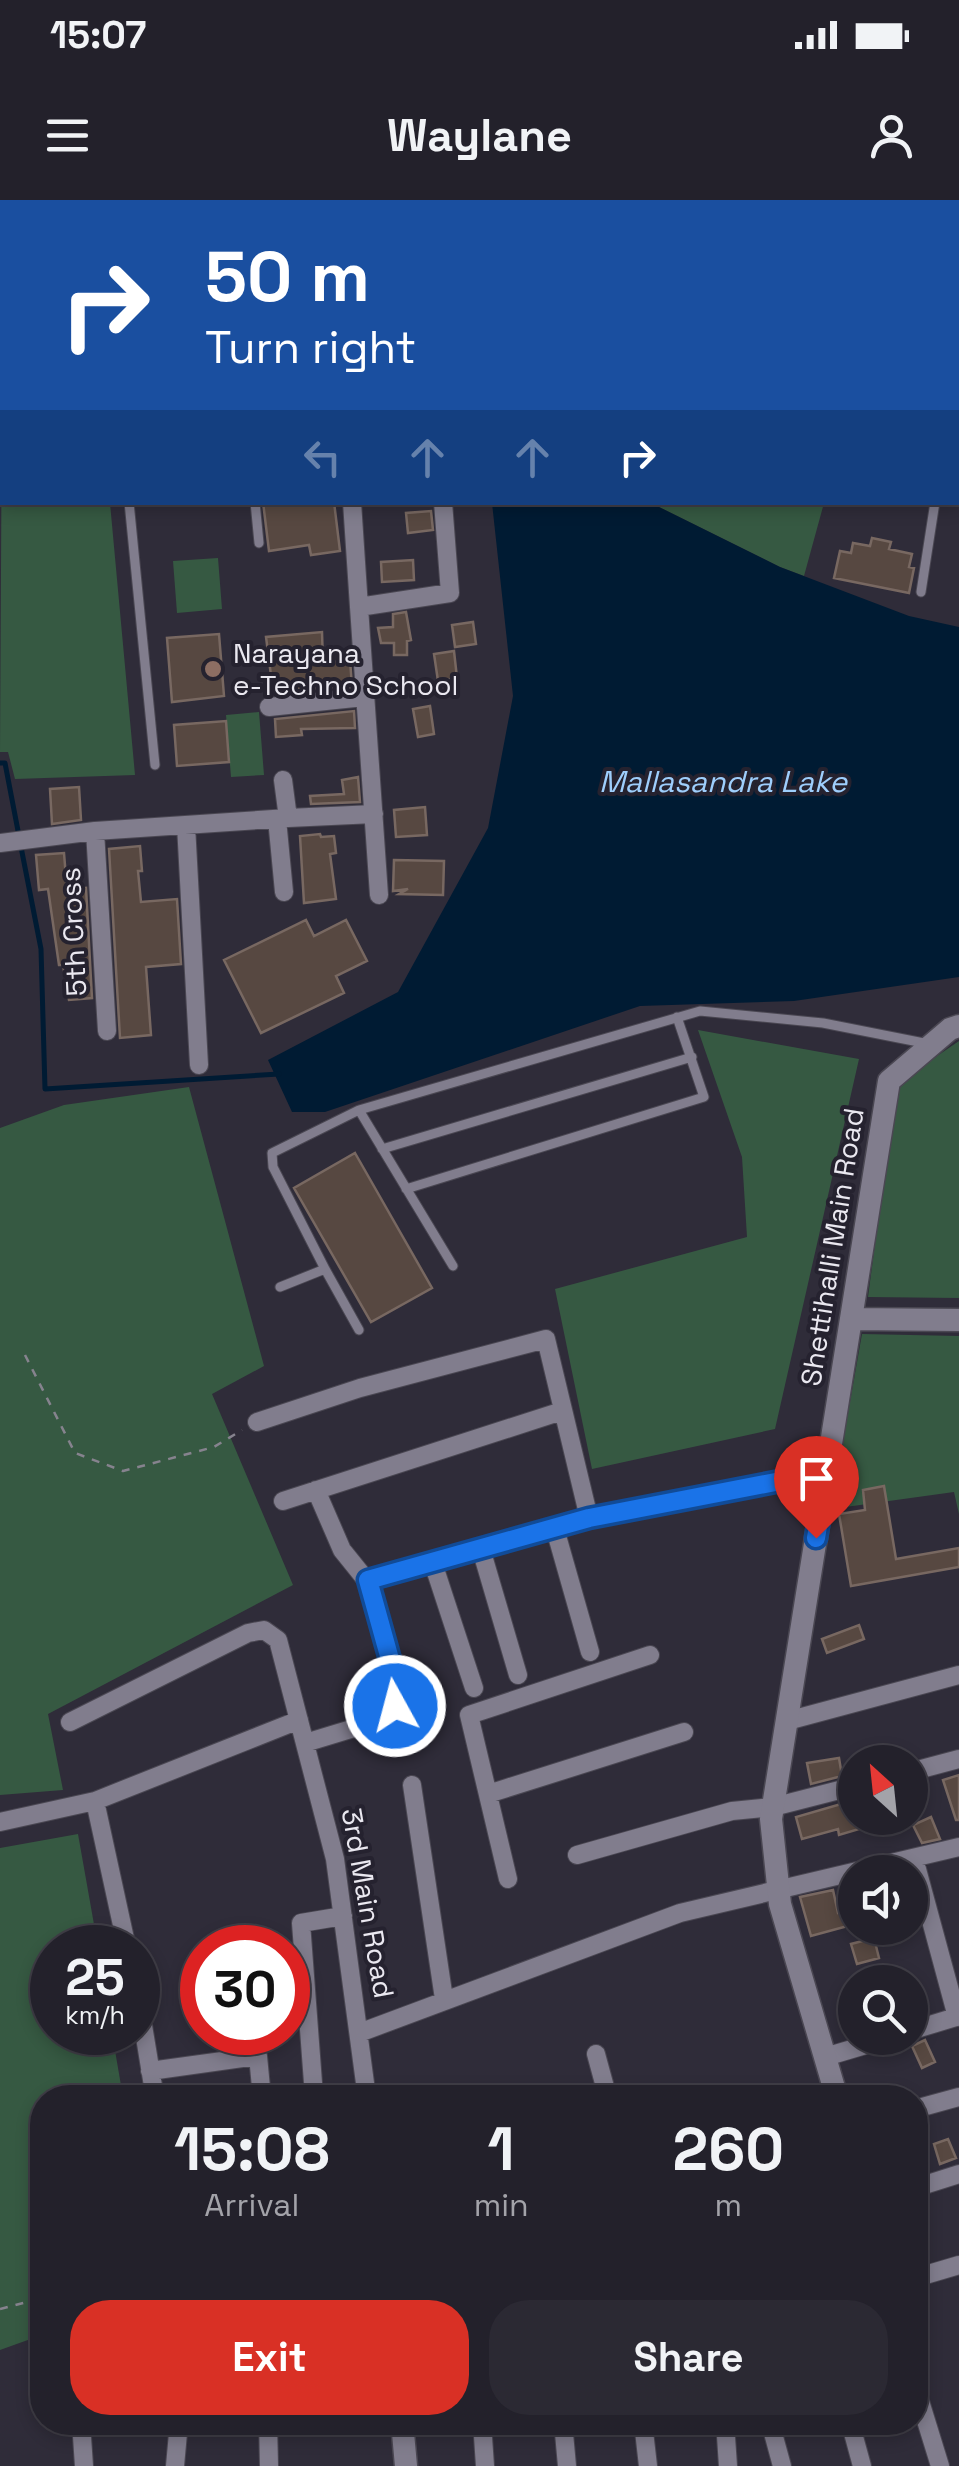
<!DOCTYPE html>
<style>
:root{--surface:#23212b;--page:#2b2933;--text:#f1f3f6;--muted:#a3a3a9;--line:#403e47;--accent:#d93025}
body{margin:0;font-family:"Space Grotesk",sans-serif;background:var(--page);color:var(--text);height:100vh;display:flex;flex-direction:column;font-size:38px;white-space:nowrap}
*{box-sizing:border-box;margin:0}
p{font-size:32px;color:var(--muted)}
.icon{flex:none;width:55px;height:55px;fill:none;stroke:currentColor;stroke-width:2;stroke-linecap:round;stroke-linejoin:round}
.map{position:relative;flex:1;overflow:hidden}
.panel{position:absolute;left:30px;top:1885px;width:898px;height:350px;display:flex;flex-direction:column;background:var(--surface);border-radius:40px;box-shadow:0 5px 15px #0003,0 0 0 2px var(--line)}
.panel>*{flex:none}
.guide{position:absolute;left:0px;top:0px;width:960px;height:305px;box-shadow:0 5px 15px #0003,0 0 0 2px var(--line);background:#1a4fa0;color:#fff;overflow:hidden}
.needle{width:65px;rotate:333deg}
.fabs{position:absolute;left:838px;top:1545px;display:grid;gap:20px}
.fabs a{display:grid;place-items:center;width:90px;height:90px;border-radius:50%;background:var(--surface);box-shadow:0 5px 15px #0003,0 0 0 2px var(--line);font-size:50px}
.speed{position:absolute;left:30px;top:1725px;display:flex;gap:20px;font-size:50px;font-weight:700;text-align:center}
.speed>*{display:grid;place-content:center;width:130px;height:130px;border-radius:50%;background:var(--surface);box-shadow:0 5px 15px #0003,0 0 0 2px var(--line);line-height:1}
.speed small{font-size:25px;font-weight:400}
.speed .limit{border:15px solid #d22;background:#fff;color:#111}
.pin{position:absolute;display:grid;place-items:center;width:85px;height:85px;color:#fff;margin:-102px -42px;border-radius:50% 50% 50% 0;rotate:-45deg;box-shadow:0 0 10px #0007}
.pin .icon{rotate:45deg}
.me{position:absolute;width:110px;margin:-55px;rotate:353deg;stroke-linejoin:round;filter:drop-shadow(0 0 8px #0008)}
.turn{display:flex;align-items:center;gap:35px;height:210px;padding:0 40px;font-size:45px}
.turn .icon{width:130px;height:130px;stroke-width:2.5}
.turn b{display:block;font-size:70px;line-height:85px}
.lanes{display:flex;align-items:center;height:95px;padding:0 40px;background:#0003;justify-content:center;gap:50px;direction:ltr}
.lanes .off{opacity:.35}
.eta{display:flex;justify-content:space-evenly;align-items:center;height:170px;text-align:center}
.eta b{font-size:60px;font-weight:600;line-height:70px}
.action{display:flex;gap:20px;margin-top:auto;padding:20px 40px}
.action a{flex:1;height:115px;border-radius:40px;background:var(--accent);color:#fff;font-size:40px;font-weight:600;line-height:115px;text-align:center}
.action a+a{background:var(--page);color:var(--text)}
.status{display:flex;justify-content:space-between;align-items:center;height:70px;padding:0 50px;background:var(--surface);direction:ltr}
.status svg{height:28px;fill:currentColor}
header{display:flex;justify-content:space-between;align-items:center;height:130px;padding:0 40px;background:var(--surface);font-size:45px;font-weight:600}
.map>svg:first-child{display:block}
.green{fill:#365942}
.water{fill:#001b33}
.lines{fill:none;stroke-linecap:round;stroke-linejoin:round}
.stream{stroke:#001b33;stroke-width:5}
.building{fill:#574841;stroke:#786861;stroke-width:2.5}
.service-casing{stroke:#4a4752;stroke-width:11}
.minor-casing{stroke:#4a4752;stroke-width:20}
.tertiary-casing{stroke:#4a4752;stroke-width:25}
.path{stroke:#86838e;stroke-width:2.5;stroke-dasharray:8 8;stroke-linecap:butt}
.service{stroke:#817d8d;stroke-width:9}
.minor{stroke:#817d8d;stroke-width:18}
.tertiary{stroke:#817d8d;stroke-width:22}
.route-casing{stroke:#114b97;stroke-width:25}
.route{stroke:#1a73e8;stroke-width:18}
.education-dot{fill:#8d6e63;stroke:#25222f;stroke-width:4}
.labels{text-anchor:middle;stroke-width:8;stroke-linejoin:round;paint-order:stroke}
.poi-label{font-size:28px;fill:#eae8f0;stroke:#25222f;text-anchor:start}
.street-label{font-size:28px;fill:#eae8f0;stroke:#25222f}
.water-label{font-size:30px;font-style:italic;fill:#9ecefc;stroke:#25222f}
</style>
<div class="status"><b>15:07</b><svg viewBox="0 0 49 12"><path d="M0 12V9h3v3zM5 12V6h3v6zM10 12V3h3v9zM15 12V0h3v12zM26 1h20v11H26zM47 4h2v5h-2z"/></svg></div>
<header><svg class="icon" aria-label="menu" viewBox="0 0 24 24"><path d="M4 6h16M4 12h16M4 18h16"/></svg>Waylane<svg class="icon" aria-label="person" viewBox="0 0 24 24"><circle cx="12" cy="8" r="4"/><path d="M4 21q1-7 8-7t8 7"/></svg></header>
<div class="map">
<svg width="959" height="2266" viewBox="0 0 959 2266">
<rect width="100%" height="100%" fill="#2f2c39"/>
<path class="green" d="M744,0H959V106L958,2H742Z
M2,186V302L110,303L135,575L15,579L8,552H0Z
M651,303H824L804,376L780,367Z
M218,358L222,409L177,413L173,361Z
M259,512L264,575L231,577L226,515Z
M698,830L859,859L775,1229L592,1269L555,1089L747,1037L742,957Z
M959,841V1098L868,1097L896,884Z
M189,887L264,1166L212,1194L293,1385L48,1514L63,1590L0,1595V928L64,905Z
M862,1134L959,1136V1314L954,1292L831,1309Z
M78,1634L98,1747L52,1748V1832L112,1833L123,1897L42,1898V2113L31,2117L39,2136L0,2150V1648Z"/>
<path class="water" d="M492,303H651L780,367L909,416L959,427V777L794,801L640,806L325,912H292L268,860L398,792L488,628L513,496Z"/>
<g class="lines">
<path class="stream" d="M0,563H5L19,636
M21,647L41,749L45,889L279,874"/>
</g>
<path class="building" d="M263,302H334L340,351L311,355L309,345L269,351Z
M431,311L433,330L408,333L406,313Z
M872,338L891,342L889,349L912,354L909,367L914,368L909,393L834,378L840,351L851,353L853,343L870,346Z
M413,360L414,380L382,382L381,362Z
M406,412L411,440L407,441V455H394V443H381L378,428L393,427V414Z
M473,422L476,444L455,447L452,425Z
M322,432L323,463L350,460L352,486L273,491L266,437Z
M219,434L224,496L172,502L167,438Z
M454,451L457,478L438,481L434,454Z
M430,506L434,534L418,537L413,509Z
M354,511L355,528L301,529L302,535L276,537L275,519Z
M226,521L229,562L177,566L174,525Z
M358,577L360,602L311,604L310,596L344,594L342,580Z
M79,587L81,620L52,624L50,589Z
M425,607L427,635L396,637L394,610Z
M320,634L321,637L334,636L336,653L330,654L336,699L304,703L300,636Z
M140,646L142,671H138L141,702L177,699L181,764L146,767L151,835L120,838L109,649Z
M64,653L67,690L86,688L92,798L69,800L63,765H59L48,689L39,690L36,655Z
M394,660L444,661L443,695L399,694L408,689L393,691Z
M306,720L314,736L346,720L367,761L336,776L344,793L261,833L224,760Z
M355,953L432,1088L371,1122L294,988Z
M884,1286L896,1359L959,1348V1367L851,1386L839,1314L865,1310L863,1290Z
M859,1425L864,1439L827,1453L822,1439Z
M839,1558L842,1576L811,1584L807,1563Z
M959,1575V1620H956L943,1580Z
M855,1600V1618H886V1621L839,1635L838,1629L802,1639L796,1617Z
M931,1617L940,1639L922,1643L913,1625Z
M833,1690L838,1713L855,1708V1724L811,1736L800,1697Z
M874,1738L879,1758L857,1764L851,1744Z
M925,1840L935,1862L922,1868L912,1846Z
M948,1939L956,1958L940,1964L934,1944Z"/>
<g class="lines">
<defs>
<path id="service" d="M958,294H959
M129,302L155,565
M255,302L259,343
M921,392L935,302
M359,910L453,1066
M382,949L692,857
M406,989L704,897L677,817
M325,1069L359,1130
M280,1087L325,1069L273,967L272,953L359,910L700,811L823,823L929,844"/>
<path id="minor" d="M275,0V2
M512,0L516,2
M437,2L441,0
M577,2L586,0
M352,302L359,407L450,393L443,302
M359,407L379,695
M269,507L364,497
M288,618L374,614
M277,619L284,692
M186,625L199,865
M95,631L107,831
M0,643L95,631L288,618L283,580
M257,1222L360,1188L546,1139L589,1318
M283,1301L562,1211
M555,1329L590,1452
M481,1349L518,1475
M433,1363L474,1488
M367,1381L589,1318L827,1272
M787,1521L959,1475
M70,1522L248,1433L264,1430L278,1440L335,1659L367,1898
M305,1543L384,1519L395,1506L391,1463L367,1381L342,1350L316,1290
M910,1572L959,1559
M412,1585L444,1799
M488,1594L684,1532
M95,1601L127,1748
M0,1622L95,1601L299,1520
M577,1655L732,1611L773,1607L855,1586
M914,1658L957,1817
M508,1679L469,1515L650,1455
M138,1795L155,1898
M910,1831L959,1816
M359,1833L680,1713L959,1647
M596,1854L608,1898
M825,1857L889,1838
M150,1871L258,1856L262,1898
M314,1896L301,1723L343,1716
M915,1909L959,1897
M915,1988L959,1974
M915,2078L959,2065
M915,2185L940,2266
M81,2222L84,2266
M268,2222L269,2266
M482,2222L485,2266
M563,2222L567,2266
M643,2222L648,2266
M725,2222L728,2266
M770,2222L782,2266
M850,2222L862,2266
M268,2227L315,2222
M175,2266L179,2222"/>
<path id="tertiary" d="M958,145H959
M0,175H2
M851,1119L959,1120
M837,1898L780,1704L771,1619L889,881L950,829L959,826
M402,2222L406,2266"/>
</defs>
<use href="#service" class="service-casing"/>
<use href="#minor" class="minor-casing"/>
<use href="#tertiary" class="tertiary-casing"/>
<path class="path" d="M25,1155L75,1253L123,1271L214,1247L242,1230
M333,1894L350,1893
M0,2109L42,2098"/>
<use href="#service" class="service"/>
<use href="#minor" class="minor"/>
<use href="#tertiary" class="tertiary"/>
</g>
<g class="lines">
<defs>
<path id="route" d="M395,1506L391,1463L368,1380L589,1318L827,1272L816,1338"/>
</defs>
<use href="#route" class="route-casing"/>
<use href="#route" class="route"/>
</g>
<circle class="education-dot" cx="213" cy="469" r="10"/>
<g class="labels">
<g class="poi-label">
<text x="233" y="463">Narayana<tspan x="233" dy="32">e-Techno School</tspan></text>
</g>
<g class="street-label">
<text transform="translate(73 732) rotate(-93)" y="10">5th Cross</text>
<text transform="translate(832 1047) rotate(-81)" y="10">Shettihalli Main Road</text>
<text transform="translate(368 1703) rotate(80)" y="10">3rd Main Road</text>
</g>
<g class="water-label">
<text x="723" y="592">Mallasandra Lake</text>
</g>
</g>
</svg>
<div class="fabs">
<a><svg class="needle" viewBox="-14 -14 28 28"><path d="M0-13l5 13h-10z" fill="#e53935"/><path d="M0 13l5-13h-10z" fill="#a3a3a9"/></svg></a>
<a><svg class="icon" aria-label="sound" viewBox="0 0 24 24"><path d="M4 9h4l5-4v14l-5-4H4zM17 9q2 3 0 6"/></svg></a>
<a><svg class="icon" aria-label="search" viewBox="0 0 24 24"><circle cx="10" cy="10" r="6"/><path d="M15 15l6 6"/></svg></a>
</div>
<div class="speed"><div>25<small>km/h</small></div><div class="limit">30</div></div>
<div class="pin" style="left:816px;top:1338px;background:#d93025"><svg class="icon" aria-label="arrive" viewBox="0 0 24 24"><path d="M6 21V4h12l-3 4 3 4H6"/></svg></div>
<svg class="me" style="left:395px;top:1506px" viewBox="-20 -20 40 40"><circle r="17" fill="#1a73e8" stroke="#fff" stroke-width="3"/><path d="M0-11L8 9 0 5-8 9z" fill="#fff"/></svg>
<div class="guide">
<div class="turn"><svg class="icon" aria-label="right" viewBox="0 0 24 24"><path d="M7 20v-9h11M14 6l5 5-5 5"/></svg><div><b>50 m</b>Turn right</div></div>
<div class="lanes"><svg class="icon off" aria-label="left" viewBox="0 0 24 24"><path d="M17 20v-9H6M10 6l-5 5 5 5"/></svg><svg class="icon off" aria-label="ahead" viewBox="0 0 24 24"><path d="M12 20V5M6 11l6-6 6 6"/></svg><svg class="icon off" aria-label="ahead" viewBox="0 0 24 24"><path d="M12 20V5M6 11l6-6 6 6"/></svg><svg class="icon" aria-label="right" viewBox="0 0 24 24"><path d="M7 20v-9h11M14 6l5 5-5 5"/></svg></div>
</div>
<section class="panel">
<div class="eta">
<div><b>15:08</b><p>Arrival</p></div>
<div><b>1</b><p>min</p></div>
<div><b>260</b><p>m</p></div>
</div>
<div class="action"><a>Exit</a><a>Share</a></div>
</section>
</div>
